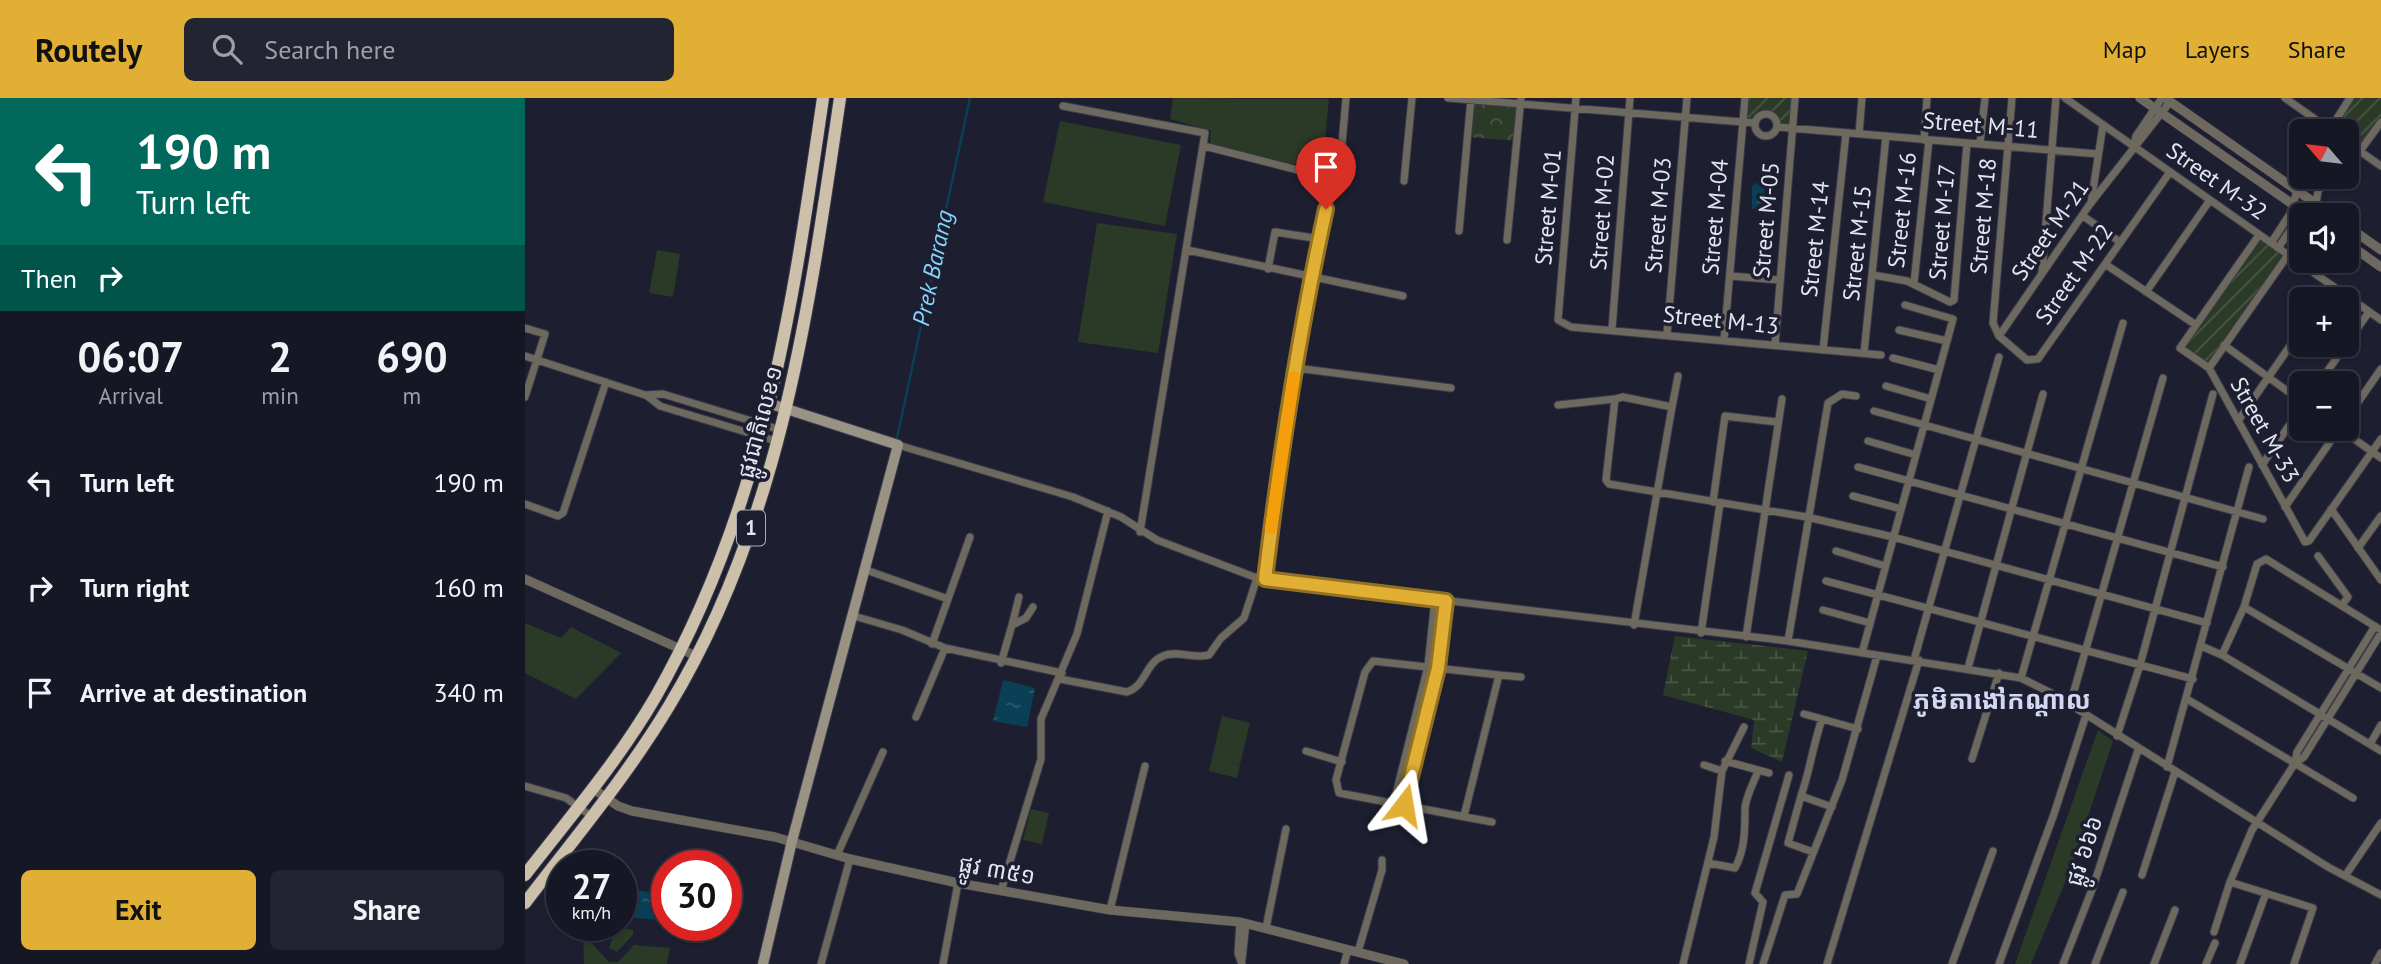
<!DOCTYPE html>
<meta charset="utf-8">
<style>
:root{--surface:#161725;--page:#232432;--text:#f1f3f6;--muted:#9e9fa7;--line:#353642;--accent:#e1af34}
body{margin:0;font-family:"PT Sans","Noto Sans Khmer",sans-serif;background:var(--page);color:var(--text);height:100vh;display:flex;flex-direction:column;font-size:26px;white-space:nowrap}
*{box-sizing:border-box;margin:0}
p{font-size:23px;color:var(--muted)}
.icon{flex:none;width:38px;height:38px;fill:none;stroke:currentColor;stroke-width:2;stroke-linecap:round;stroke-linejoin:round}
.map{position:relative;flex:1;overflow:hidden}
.panel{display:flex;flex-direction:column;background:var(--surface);width:525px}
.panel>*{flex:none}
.guide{background:#00695c;color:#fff;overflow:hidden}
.needle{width:46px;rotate:298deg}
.fabs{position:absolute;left:1764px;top:21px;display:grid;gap:14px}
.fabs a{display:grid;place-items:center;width:70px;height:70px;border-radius:10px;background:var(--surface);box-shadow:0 2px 5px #0004,0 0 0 2px var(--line);font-size:35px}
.speed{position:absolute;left:21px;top:752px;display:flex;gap:14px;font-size:35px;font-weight:700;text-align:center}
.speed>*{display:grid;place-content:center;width:91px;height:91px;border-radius:50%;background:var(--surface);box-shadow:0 2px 5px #0004,0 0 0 2px var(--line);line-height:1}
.speed small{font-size:18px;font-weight:400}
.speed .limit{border:10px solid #d22;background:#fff;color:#111}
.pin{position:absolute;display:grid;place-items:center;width:60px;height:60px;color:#fff;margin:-72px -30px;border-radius:50% 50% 50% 0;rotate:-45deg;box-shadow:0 0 7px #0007}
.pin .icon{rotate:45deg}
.me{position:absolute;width:77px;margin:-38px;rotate:14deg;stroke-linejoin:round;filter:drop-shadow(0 0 5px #0008)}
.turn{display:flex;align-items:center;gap:24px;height:147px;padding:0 21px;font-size:32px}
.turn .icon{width:91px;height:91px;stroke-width:2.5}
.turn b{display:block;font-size:49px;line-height:60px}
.then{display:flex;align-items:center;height:66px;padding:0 21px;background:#0003;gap:14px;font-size:26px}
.eta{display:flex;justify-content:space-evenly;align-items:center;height:119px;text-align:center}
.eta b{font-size:42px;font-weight:700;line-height:49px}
.button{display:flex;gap:14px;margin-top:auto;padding:14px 21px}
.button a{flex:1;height:80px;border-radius:10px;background:var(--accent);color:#111;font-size:28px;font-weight:700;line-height:80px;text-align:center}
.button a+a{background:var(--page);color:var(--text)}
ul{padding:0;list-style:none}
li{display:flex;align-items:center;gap:21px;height:105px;padding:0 21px}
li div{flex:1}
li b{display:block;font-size:26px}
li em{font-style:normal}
header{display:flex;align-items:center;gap:42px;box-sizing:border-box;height:98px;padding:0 35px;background:var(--accent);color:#111}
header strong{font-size:33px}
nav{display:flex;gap:38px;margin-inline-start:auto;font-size:24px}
.search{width:490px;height:63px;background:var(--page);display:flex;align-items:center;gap:18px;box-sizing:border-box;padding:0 24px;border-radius:10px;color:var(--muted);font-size:26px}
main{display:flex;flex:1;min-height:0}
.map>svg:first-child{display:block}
.grass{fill:#2b3a26}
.forest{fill:url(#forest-crowns)}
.wetland{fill:url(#wetland-marsh)}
.garden{fill:url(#garden-furrows)}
.water{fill:url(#water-ripples)}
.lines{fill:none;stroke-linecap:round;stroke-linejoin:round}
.stream{stroke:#0a3f55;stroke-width:2.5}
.minor-casing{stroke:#393b4c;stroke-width:9}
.tertiary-casing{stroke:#393b4c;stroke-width:10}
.secondary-casing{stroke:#393b4c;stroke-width:12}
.trunk-casing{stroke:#393b4c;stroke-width:14}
.minor{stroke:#6e695f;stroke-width:7}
.tertiary{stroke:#6e695f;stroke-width:9}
.secondary{stroke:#9a9283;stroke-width:10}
.trunk{stroke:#ccc0aa;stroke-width:12}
.route-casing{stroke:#927222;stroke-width:18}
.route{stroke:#e1af34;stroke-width:12}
.slow{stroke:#f59e0b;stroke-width:12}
.labels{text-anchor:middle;stroke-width:7;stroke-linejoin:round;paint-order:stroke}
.shield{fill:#1d1f31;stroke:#a8aab8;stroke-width:2}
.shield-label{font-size:21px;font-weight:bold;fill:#e3e5f2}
.street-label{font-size:23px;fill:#e3e5f2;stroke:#1d1f31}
.water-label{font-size:24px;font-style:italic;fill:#84d3f9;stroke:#1d1f31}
.quarter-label{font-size:26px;font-weight:bold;fill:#d3d7f1;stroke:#1d1f31}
</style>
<header>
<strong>Routely</strong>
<div class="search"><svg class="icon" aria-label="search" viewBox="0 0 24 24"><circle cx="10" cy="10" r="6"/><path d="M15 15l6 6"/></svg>Search here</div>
<nav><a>Map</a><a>Layers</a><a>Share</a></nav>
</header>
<main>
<section class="panel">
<div class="guide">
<div class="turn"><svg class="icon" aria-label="left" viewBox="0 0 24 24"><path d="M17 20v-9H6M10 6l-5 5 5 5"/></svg><div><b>190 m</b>Turn left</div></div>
<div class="then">Then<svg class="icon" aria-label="right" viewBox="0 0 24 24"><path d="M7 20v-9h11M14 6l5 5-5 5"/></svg></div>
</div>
<div class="eta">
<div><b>06:07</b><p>Arrival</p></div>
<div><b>2</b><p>min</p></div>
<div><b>690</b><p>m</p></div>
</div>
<ul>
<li><svg class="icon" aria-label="left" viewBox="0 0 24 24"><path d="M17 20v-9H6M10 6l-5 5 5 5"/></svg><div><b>Turn left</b></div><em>190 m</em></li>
<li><svg class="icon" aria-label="right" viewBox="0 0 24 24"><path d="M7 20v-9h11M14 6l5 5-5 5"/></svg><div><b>Turn right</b></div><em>160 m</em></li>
<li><svg class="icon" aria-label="arrive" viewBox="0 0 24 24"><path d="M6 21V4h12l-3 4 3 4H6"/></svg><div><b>Arrive at destination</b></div><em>340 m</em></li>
</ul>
<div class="button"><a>Exit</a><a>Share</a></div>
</section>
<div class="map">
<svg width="1856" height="866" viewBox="0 0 1856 866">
<defs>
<pattern id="forest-crowns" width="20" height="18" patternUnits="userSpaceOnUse" patternTransform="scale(1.75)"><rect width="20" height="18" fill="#2b3a26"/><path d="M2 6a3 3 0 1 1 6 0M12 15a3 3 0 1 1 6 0" fill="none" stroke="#4a5646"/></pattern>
<pattern id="wetland-marsh" width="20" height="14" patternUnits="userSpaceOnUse" patternTransform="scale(1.75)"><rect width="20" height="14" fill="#2b3a26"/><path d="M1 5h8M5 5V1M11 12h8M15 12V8" fill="none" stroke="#4a5646"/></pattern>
<pattern id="garden-furrows" width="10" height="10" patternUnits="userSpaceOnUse" patternTransform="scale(1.75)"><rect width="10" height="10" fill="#2b3a26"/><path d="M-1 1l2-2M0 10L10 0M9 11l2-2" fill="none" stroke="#4a5646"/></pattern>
<pattern id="water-ripples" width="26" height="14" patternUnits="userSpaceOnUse" patternTransform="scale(1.75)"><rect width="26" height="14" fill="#0a3f55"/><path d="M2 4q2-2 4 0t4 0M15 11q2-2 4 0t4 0" fill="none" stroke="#2e5b6e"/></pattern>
</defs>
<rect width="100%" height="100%" fill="#1d1f31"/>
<path class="grass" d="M648,0L804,1L797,73L685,46L686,33L645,21Z
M535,23L656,47L640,128L518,104Z
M572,125L652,136L633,255L553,244Z
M132,152L155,156L148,199L124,195Z
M0,525L36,540L46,529L96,555L51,601L0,575Z
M697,618L725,625L715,666L709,665L715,667L712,680L684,673Z
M1573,632L1588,643L1545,773L1506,866H1490Z
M506,711L524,715L517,746L498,742Z
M85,828L108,832V837L92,854L84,850L89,836Z
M58,836L84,864H93L109,847L145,850L142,866H59Z"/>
<path class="forest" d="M946,2L995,5L992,43L943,39Z"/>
<path class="wetland" d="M1150,538L1283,553L1257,664L1226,650L1229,622L1138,597Z"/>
<path class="garden" d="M1220,0H1270L1268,30L1252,29L1250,20L1244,17L1234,19L1230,25L1218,24Z
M1825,0H1856V24L1835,53L1822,44V33H1807Z
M1734,137L1763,157L1684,270L1655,250Z"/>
<path class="water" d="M1235,83L1239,88L1240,109L1227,111V88Z
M478,582L510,590L502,629L468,623Z
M108,792L142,796V823L105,819Z"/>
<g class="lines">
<path class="stream" d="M372,340L445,0"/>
<defs>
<path id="minor" d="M923,0L1230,25
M1051,0L1033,222L1046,229L1356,257
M1487,0L1468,225L1474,238L1502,262L1513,261L1645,74
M1540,0L1856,222
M1760,0L1807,33
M538,8L680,35L615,434
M1230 27a11 11 0 1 1 22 0a11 11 0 1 1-22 0Z
M1252,29L1573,56
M1804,33L1825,0
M1334,36L1337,0
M1399,42L1402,0
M1822,44L1856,68
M1455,46L1460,0
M679,48L800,79
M1609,48L1611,38L1637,0
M1822,62L1835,53L1856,24
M815,69L821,0
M879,83L887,0
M1566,105L1578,27
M1558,118L1595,144
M934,133L946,0
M1734,137L1655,250L1684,270L1780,444L1784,443L1856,341
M795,141L808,81
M982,142L996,0
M1746,145L1765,116L1772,93L1784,87L1790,79
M1753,150L1775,118L1791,106L1793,93L1804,79
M662,152L878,198
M1580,166L1671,227
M1517,174L1531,0
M1348,177L1382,183L1425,204L1429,202L1442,45
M1205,178L1255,182
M1389,185L1404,42
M1621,194L1685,102
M1798,201L1807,188
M0,230L20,236L0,299
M1087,231L1105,0
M1374,232L1422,243
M1142,236L1162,0
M1474,238L1565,106L1645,4
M1199,242L1220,0
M1822,245L1844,214
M1250,247L1270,0
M1699,247L1776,303
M1298,252L1321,35
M1339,255L1361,38
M0,258L120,297L138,296L256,332
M1368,260L1414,272
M771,270L926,290
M1684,270L1763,157
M1794,285L1821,247
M1361,288L1406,301
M121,297L135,308L254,344
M1090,301L1098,299L1147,309L1109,527
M1033,307L1090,301L1081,382L1084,386L1282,419L1368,439L1682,525
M1147,309L1153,278
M1349,313L1738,421
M1822,320L1856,271
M1713,323L1776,232
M1815,331L1856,360
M1343,343L1391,357
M373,347L548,399L596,419L632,442L732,480L1263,543L1496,580L1530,597L1803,769L1856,797
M1737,367L1776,310
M1333,369L1698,469
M1328,398L1376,411
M1188,404L1200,318L1252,324
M0,406L33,418L38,415L81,284
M1760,409L1814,331
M1806,411L1856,482
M1833,450L1856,418
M1311,453L1360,468
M1793,458L1823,499L1817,507
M341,472L423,501
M740,481L756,351L795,141L750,134L743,171
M1301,483L1668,581
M1719,509L1856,590
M1298,512L1345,525
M329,518L377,532L420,550L537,575
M487,527L494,499
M1176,535L1195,405
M1221,539L1257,301
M1263,543L1303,305L1317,296L1331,298
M407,546L445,439
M1676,548L1697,557L1856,653
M1337,555L1428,221L1380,207
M1697,557L1719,509L1732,466L1741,461L1856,532
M1389,562L1474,259
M476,565L487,527L501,520L508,509
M1443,570L1518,296
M974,577L996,579
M1496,580L1598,225
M535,581L602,594C621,588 620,565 638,558C652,552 669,561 684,557L696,540L719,520L732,480
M1662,601L1828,700
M1545,607L1638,280
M1279,616L1333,631
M391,619L420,550
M1297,621C1288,647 1285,672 1276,698L1307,709
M1592,638L1615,567L1688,296
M1845,646L1856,627
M781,653L817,664
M1447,661L1474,575
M1200,663L1244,675
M1770,665L1772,654L1850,528
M1179,667L1197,673
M1642,669L1724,369
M0,688L41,700L66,718
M1276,698L1263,745L1288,754
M869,704L903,568L910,501
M879,707L913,570L921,503
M939,718L974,577L848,563L840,574L811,682L814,695L967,724
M312,757L358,654
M1183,765L1210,770C1220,752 1220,730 1220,710C1221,698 1229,684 1233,673
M1617,777L1650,674
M1820,778L1856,725
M1705,784L1788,810L1769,866
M476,793L516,661V621L552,536L583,413
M585,812L620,668
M715,824L713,855L717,866
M741,830L761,731
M1689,834L1705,784L1727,732L1770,665L1779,659L1856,535
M833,854L857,772V762
M717,861L721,825
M296,866L325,761
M418,866L433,785
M819,866L823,852
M1158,866L1189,739L1197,673L1219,629
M1224,866L1238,804L1230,795L1264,677
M1238,866L1260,797L1272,796L1317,682L1352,558
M1302,866L1394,562
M1427,866L1468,753
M1474,866L1529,716L1561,617
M1538,866L1568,789L1613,652
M1570,866L1598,794
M1629,866L1650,812
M1681,866L1690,845
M1715,866L1741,795
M1850,866L1856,855"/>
<path id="tertiary" d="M1615,0L1783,117
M1640,0L1807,117
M1822,128L1856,152
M1822,145L1856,169
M0,481L171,558
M67,690L93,708L107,713L250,739L325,761L433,785L585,812L715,824L879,866"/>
<path id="secondary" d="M238,866L267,743L373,347L246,306"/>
<path id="trunk" d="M0,777C45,719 94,662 131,598C239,408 267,212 298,0
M0,805C49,741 102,678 144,608C256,423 284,210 315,0"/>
</defs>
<use href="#minor" class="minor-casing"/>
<use href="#tertiary" class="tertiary-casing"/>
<use href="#secondary" class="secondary-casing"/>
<use href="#trunk" class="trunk-casing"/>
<use href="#minor" class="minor"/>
<use href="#tertiary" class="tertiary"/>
<use href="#secondary" class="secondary"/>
<use href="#trunk" class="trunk"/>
</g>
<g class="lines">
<defs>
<path id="route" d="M801,111C774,234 755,357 740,481L921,503L913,570L879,707"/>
</defs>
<use href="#route" class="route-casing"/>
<use href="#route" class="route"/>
<path class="slow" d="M746,430L769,279"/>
</g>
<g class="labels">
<rect class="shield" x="212" y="412.5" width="28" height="35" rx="5"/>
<g class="shield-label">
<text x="226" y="437">1</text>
</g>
<g class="street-label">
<text transform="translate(1456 27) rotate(5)" y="8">Street M-11</text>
<text transform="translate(1692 83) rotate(35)" y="8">Street M-32</text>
<text transform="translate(1023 109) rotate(-85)" y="8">Street M-01</text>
<text transform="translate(1377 112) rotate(-84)" y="8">Street M-16</text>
<text transform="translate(1077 114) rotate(-86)" y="8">Street M-02</text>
<text transform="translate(1133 117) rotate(-85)" y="8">Street M-03</text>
<text transform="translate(1458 118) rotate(-85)" y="8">Street M-18</text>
<text transform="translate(1190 119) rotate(-85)" y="8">Street M-04</text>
<text transform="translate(1241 122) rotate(-85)" y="8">Street M-05</text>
<text transform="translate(1417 124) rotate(-85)" y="8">Street M-17</text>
<text transform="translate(1525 132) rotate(-55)" y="8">Street M-21</text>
<text transform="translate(1290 141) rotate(-84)" y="8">Street M-14</text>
<text transform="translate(1332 145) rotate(-84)" y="8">Street M-15</text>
<text transform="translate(1549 176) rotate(-55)" y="8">Street M-22</text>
<text transform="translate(1196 222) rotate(6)" y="8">Street M-13</text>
<text transform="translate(235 324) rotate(-75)" y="8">ផ្លូវជាតិលេខ១</text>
<text transform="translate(1740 332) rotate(61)" y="8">Street M-33</text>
<text transform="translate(1559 753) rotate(-72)" y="8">ផ្លូវ ៦៦៦</text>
<text transform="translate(472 772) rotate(10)" y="8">ផ្លូវ ៣៥១</text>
</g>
<g class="water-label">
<text transform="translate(408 170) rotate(-78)" y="8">Prek Barang</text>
</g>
<g class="quarter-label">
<text x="1477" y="611">ភូមិតាងៅកណ្តាល</text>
</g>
</g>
</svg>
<div class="fabs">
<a><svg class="needle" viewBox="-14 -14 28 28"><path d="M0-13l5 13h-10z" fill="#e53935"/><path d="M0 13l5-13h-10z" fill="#9e9fa7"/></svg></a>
<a><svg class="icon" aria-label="sound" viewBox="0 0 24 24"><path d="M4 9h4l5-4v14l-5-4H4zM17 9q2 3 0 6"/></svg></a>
<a>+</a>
<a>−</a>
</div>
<div class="speed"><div>27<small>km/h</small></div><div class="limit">30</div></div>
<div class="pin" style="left:801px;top:111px;background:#d93025"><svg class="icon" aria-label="arrive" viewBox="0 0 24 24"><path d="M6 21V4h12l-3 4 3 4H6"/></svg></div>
<svg class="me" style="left:879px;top:707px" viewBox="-20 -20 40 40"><path d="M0-17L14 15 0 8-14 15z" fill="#e1af34" stroke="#fff" stroke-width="4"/></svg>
</div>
</main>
